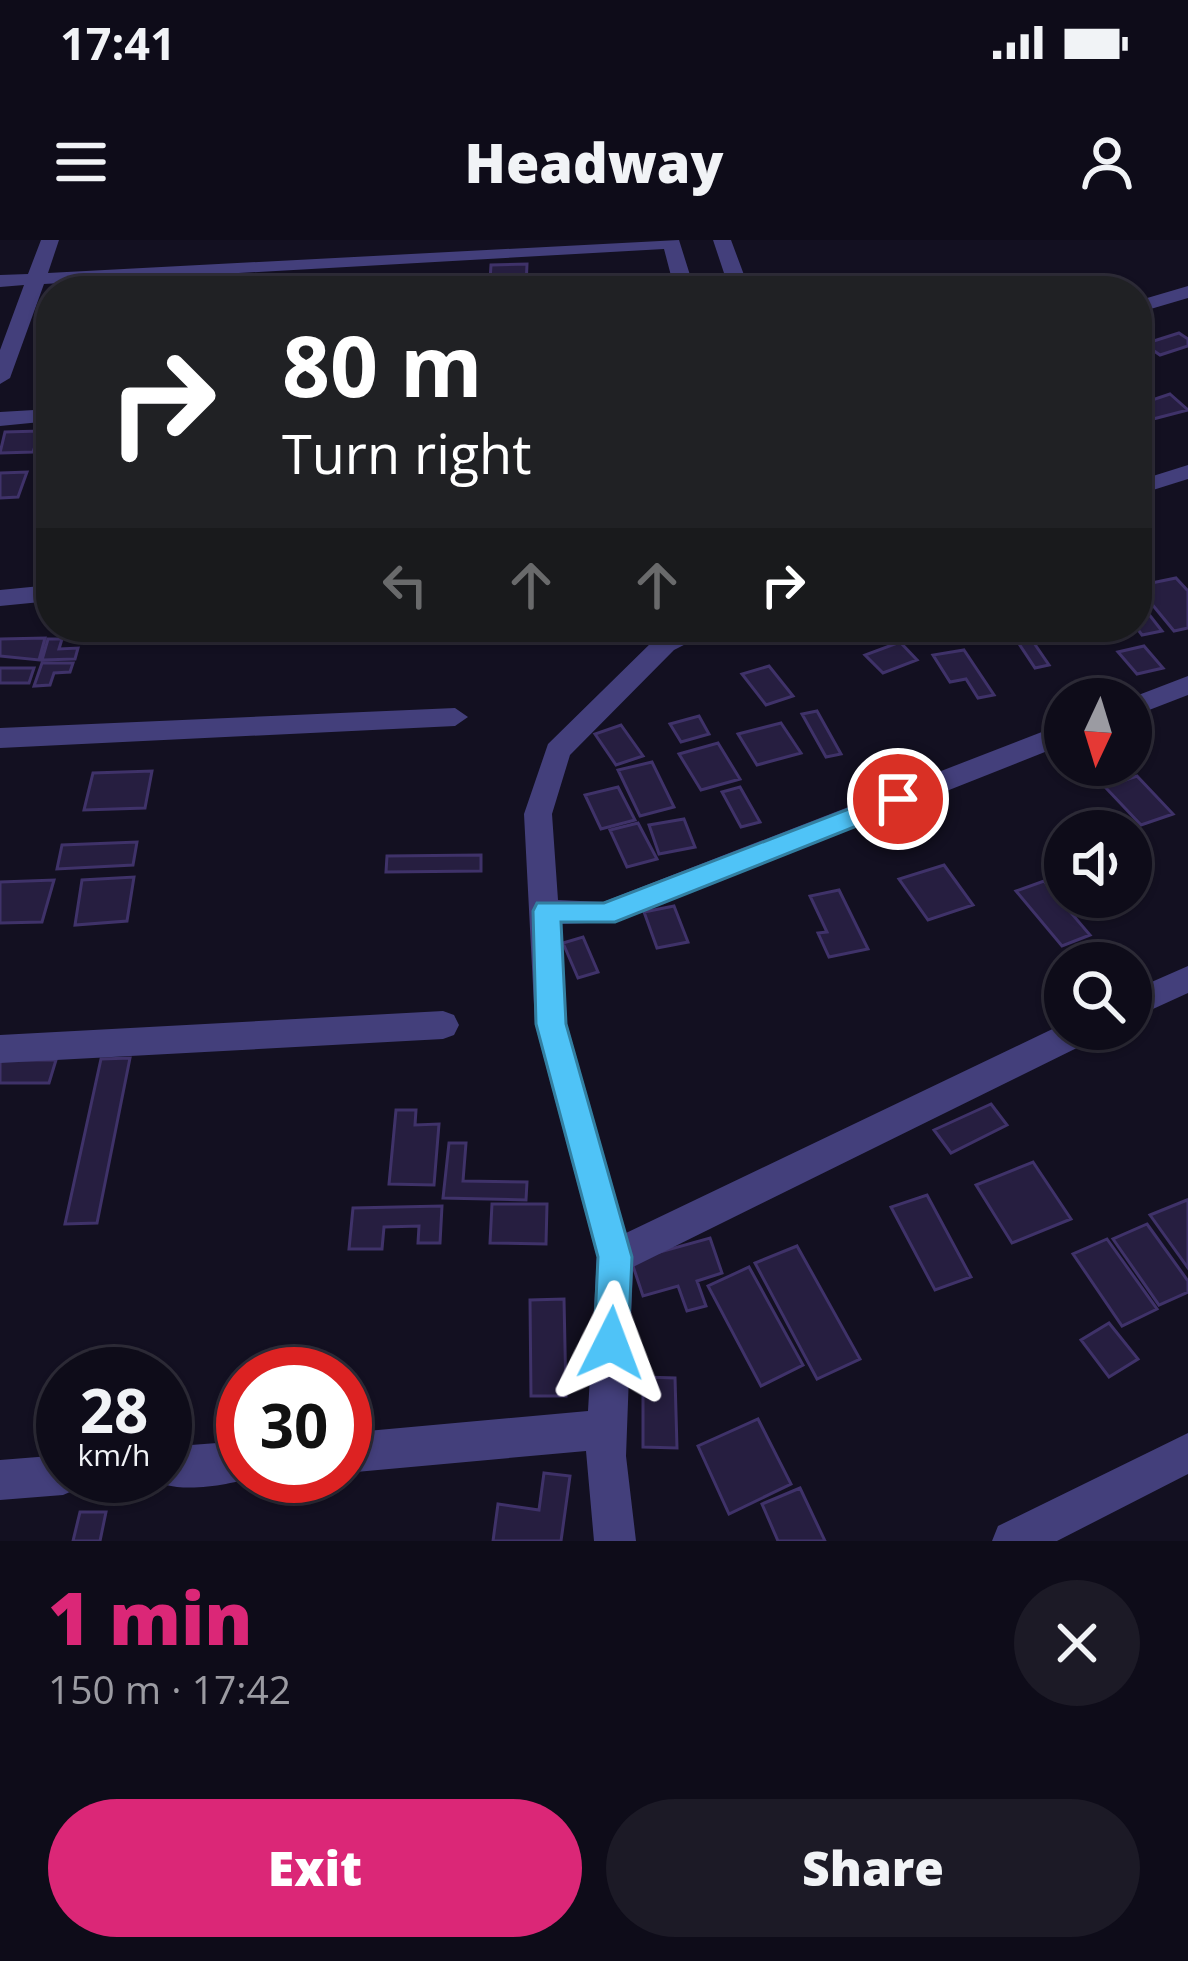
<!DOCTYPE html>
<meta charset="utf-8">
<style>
:root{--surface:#0e0c19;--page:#1c1a26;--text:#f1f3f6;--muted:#9b9ba2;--line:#2e2c38;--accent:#db2777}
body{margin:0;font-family:"Open Sans",sans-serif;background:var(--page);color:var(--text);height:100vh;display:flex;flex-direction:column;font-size:45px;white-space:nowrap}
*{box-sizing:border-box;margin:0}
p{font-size:39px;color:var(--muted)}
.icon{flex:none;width:66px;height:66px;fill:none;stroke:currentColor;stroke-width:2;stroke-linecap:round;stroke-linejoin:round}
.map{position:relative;height:1301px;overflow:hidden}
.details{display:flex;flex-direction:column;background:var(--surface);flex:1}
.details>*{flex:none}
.hud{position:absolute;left:36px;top:36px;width:1116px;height:366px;border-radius:48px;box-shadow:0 3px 9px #0004,0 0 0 3px var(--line);background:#202124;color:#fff;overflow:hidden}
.needle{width:78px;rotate:184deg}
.controls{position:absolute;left:1044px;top:438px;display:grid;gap:24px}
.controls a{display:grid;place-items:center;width:108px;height:108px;border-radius:50%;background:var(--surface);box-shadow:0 3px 9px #0004,0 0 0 3px var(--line);font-size:60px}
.speed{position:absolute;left:36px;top:1107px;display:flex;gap:24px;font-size:60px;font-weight:700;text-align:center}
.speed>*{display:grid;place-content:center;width:156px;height:156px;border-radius:50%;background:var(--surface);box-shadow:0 3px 9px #0004,0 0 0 3px var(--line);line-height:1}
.speed small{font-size:30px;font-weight:400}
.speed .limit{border:18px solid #d22;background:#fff;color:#111}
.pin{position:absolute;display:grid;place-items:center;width:102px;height:102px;color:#fff;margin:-51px;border:6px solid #fff;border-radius:50%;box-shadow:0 3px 12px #0007}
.me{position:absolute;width:132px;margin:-66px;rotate:3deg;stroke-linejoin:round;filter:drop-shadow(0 0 9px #0008)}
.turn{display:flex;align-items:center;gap:42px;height:252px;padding:0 48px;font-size:54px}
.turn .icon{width:156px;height:156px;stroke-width:2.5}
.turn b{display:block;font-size:84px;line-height:102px}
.lanes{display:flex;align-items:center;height:114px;padding:0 48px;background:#0003;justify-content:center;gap:60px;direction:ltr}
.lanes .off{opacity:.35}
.round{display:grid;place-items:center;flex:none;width:126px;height:126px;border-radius:63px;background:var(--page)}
.headline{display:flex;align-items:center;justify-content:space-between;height:204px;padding:0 48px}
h1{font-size:72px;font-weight:800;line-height:90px;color:var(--accent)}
.button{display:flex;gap:24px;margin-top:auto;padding:24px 48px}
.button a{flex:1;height:138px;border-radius:72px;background:var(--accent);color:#fff;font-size:48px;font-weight:800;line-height:138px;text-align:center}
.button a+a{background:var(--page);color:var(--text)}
.status{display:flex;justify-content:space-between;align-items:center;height:84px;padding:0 60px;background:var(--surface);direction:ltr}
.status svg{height:33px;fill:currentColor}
header{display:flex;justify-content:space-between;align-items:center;height:156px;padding:0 48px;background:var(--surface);font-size:54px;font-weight:800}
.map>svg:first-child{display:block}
.building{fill:#261e40;stroke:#3f3269;stroke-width:3}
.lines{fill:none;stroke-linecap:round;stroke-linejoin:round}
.street{fill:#433f7b;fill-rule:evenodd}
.route{fill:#4fc3f7;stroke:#337fa1;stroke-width:3}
</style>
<div class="status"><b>17:41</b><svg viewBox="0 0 49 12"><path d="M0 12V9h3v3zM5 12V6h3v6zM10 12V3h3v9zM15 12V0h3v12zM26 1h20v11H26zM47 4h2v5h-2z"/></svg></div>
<header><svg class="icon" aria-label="menu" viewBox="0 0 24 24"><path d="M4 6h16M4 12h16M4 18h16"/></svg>Headway<svg class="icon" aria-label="person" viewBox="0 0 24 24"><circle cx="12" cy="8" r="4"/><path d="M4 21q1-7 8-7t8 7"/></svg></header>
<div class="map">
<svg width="1188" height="1301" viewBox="0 0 1188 1301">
<rect width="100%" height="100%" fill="#131021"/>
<path class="building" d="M527,24L526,47H498L499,41H490L491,25Z
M579,42L580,51H537L536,44Z
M1179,93L1188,99V106L1160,115L1144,104Z
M1170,154L1188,170L1153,179L1137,165Z
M40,191L33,212L0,213L5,192Z
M27,232L18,257L0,258V233Z
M1176,338L1188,351V388L1174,391L1137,346Z
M1137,359L1162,391L1142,395L1136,387Z
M1008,387H1023L1049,425L1035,428Z
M45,398L39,420L0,416V399Z
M48,399H62L59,409L78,408L75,419L42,420Z
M900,402L917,420L883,433L865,415Z
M1144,406L1163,428L1137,434L1118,412Z
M964,410L994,455L978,458L966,439L950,442L933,415Z
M42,423H73L70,432L54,433L50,445L34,446Z
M769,426L793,456L766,465L742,434Z
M0,428H34L29,443H0Z
M817,471L841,514L826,517L802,474Z
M699,476L709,494L681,502L670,484Z
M781,483L801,513L757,525L738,494Z
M621,485L643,516L616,525L595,494Z
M718,503L740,539L701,550L679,514Z
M652,522L674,567L640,576L618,530Z
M152,531L145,568L84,570L93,533Z
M1137,536L1173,574L1141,585L1105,547Z
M618,547L635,580L601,589L585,555Z
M740,547L760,582L741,587L722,552Z
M684,579L695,607L659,614L649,585Z
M638,583L657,619L627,627L610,590Z
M137,602L133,625L57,629L62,605Z
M481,615V631L386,632L387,616Z
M944,625L973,665L928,680L899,639Z
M134,637L127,681L75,685L82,640Z
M54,640L42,682L0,683V642Z
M1044,641L1090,695L1062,706L1016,651Z
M839,650L868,709L829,717L818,693L827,692L810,656Z
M674,666L688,702L657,708L644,672Z
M583,697L598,732L578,738L563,703Z
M130,818L97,983L65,984L101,819Z
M0,820H56L49,843H0Z
M991,864L1007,885L951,913L934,890Z
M396,870H416L415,885L439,884L434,945L389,944Z
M449,903H466L463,941L527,942L526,960L443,958Z
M1033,922L1071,979L1012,1003L976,945Z
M927,955L971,1037L935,1050L891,967Z
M1187,960L1188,962V1028L1150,975Z
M492,964H547L546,1004L490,1003Z
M442,966L440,1003H418L419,986L384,987L382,1009H349L353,968Z
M1147,984L1188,1041V1052L1159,1065L1113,999Z
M710,998L722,1033L697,1041L706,1066L687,1071L678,1046L643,1056L631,1020Z
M1107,999L1157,1069L1122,1086L1073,1014Z
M797,1006L860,1119L817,1139L755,1023Z
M749,1027L803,1125L761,1146L708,1046Z
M564,1059L566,1156H531L530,1060Z
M1109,1083L1138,1119L1109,1137L1081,1100Z
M643,1137L675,1138L677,1208L643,1207Z
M758,1179L791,1244L729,1274L698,1206Z
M544,1233L570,1236L561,1301H493L498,1264L539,1270Z
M800,1248L825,1301H778L762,1264Z
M80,1272H106L100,1301H73Z"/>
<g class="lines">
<path class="street" d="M41,0H59L48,33L679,0L695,51H675L664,9L44,44L10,138L0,144V110L24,45L0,47V35L28,34Z
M713,0H731L750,51H730Z
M1188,46V58L1137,73V61Z
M51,169V181L0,186V172Z
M1188,225V239L1137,255V241Z
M51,345V361L0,366V350Z
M683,387H719L674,410L570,515L552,574L558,660L603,662L1065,483V504L616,682L560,684L567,784L626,993L1065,783V789H1100L1095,799L633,1027L626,1216L636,1301H594L586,1211L345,1233V1193L588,1171L597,1017L535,784L524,574L548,504L656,398Z
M1188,436V455L1131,477L1128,459Z
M455,468L468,477L455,486L0,508V488Z
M1188,726V753L1131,779V751Z
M443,771L454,775L459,785L454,795L443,799L0,823V795Z
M1188,1193V1234L1057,1301H992L998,1286Z
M243,1201V1236H255C230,1246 167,1256 149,1236H165V1207Z
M63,1215V1236H83L77,1249L63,1255L0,1260V1220Z"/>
</g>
<path class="route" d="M898,550L911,559L907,566L615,682H561L566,784L632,1017L628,1103L623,1115L611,1120L599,1115L594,1103L598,1017L536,784L533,671L537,663H604Z"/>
</svg>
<div class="controls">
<a><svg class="needle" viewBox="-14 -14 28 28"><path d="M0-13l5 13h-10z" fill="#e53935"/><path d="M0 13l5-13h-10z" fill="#9b9ba2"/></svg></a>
<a><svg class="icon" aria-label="sound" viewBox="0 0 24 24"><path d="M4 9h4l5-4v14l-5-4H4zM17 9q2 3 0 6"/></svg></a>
<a><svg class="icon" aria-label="search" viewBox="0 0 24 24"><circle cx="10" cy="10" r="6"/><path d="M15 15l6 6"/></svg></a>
</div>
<div class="speed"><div>28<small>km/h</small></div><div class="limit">30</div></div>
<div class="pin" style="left:898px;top:559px;background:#d93025"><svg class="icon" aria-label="arrive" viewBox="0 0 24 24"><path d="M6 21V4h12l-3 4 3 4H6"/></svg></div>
<svg class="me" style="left:611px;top:1103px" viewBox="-20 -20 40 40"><path d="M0-17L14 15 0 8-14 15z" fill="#4fc3f7" stroke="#fff" stroke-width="4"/></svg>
<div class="hud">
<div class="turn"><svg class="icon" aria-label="right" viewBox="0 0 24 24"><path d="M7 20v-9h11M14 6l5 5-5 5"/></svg><div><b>80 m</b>Turn right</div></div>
<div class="lanes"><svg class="icon off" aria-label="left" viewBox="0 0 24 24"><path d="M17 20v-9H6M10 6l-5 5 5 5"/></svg><svg class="icon off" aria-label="ahead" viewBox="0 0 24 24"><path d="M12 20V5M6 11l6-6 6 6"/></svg><svg class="icon off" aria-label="ahead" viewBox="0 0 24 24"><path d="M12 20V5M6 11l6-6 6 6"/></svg><svg class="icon" aria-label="right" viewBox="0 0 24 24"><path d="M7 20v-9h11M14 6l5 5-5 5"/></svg></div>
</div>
</div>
<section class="details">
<div class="headline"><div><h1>1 min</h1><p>150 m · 17:42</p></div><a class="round"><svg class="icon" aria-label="close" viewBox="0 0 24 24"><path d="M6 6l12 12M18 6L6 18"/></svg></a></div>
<div class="button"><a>Exit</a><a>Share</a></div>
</section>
